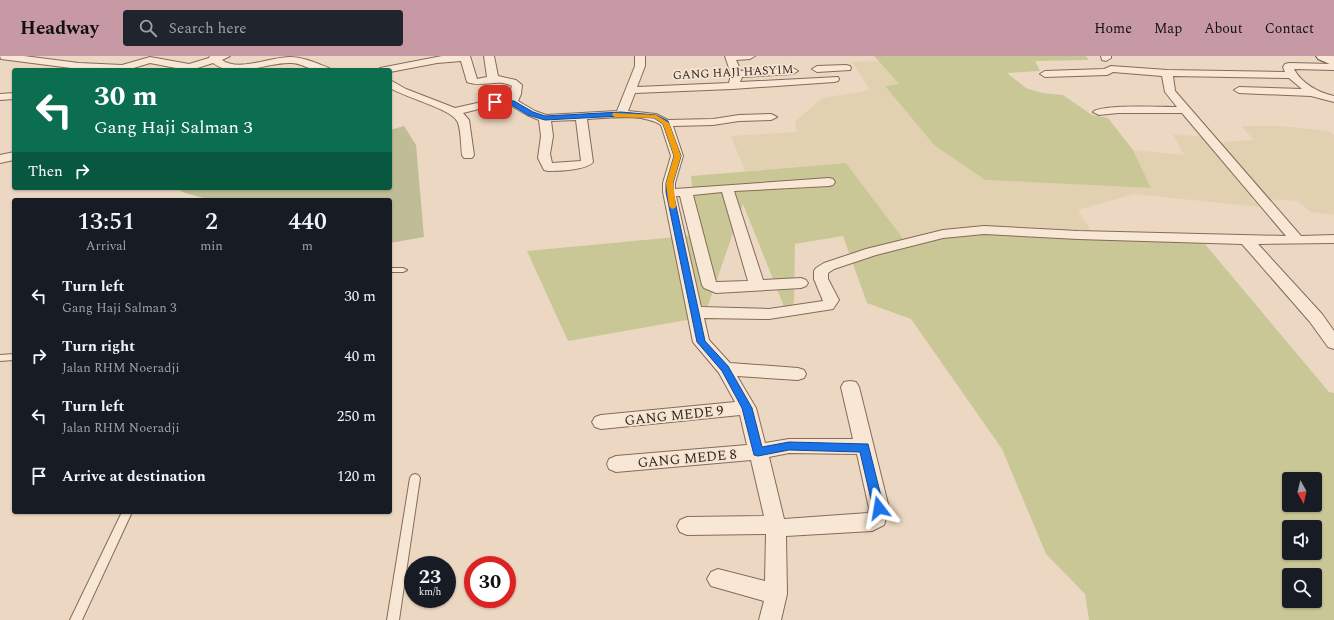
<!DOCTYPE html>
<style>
:root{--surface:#171b24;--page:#20242c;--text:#f1f3f6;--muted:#9ea1a6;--accent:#c799a4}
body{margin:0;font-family:Spectral,serif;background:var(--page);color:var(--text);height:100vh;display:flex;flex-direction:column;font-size:15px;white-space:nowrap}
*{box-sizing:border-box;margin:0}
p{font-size:13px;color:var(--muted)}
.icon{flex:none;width:22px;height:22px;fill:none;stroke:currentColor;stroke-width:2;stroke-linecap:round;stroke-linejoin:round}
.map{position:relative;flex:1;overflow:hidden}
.panel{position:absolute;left:12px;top:142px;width:380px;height:316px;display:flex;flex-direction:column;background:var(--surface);border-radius:4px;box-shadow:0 1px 3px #0004}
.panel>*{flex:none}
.guide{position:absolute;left:12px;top:12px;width:380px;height:122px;border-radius:4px;box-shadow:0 1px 3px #0004;background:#0b6e4f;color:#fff;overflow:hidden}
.needle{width:26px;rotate:172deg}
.fabs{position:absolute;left:1282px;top:416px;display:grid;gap:8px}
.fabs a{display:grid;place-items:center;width:40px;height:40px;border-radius:4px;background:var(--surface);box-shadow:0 1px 3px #0004;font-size:20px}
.speed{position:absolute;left:404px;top:500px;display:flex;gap:8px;font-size:20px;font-weight:700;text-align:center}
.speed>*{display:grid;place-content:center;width:52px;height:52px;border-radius:50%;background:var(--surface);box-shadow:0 1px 3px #0004;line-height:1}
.speed small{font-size:10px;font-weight:400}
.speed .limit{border:6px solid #d22;background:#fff;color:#111}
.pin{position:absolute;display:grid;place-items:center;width:34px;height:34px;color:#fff;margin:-17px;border-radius:8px;box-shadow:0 2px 6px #0006}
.me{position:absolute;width:44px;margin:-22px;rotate:346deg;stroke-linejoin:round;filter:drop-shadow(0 0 3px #0008)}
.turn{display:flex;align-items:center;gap:14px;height:84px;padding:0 16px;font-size:18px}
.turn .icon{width:52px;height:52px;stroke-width:2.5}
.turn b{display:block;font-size:28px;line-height:34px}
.then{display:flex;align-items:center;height:38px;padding:0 16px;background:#0003;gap:8px;font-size:15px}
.eta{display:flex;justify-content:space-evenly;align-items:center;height:68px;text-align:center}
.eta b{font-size:24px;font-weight:600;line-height:28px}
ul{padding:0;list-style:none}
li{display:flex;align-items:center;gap:12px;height:60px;padding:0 16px}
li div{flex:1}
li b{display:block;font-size:15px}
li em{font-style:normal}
header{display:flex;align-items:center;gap:24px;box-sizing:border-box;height:56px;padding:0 20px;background:var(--accent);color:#111}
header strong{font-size:19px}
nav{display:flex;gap:22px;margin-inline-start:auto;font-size:14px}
.search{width:280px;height:36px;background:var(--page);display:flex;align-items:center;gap:10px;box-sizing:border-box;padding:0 14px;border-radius:4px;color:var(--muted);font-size:15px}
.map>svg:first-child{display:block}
.farmland{fill:#e2d1b0}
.green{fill:#cac797;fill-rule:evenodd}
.cemetery{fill:#bfbd96}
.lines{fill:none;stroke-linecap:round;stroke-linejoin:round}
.lane-casing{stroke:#866a5a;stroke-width:2}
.street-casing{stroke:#866a5a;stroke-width:2}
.secondary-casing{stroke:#674b3d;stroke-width:2}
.lane{fill:#f8e7d5;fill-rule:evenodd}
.street{fill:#f8e7d5;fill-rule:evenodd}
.secondary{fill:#f8e7d5;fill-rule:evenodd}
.route{fill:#1a73e8;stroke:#114b97}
.slow{fill:#f59e0b}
.labels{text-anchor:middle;stroke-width:3.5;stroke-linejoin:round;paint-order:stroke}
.far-street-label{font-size:12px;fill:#36251e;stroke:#f4e4d2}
.street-label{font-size:14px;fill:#36251e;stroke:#f4e4d2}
</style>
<header>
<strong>Headway</strong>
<div class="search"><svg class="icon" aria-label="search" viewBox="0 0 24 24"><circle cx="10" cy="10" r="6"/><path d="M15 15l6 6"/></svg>Search here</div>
<nav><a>Home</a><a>Map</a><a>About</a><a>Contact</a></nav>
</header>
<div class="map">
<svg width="1334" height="564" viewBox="0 0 1334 564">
<rect width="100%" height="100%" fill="#ecd8c2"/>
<path class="farmland" d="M878,5L899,28L885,30L934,89L985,124L1151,132L1133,94L1184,99L1173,78L1204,81L1208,87L1254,84L1241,70H1281L1329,75L1334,79V159L1310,156L1298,145L1251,142L1259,151L1134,138L1078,154L1094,179L905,185L846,107L745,115L731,80L797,76L795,66L822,42L870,34L852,6Z"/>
<path class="green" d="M874,0H1086L1089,4L1035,5L1040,15L1007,17L1026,32L1042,37L1063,39L1092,59L1108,62L1133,94L1151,132L985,124L934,89L885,30L899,28Z
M846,107L905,185L975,171L1204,187L1329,336L1334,337V564H1089L1085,538L1046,498L1002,393L911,263L867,247L843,180L795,188L794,246L787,258L743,148L704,261L568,285L527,195L697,179L691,120ZM1289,423H1315V449H1289ZM1289,471H1315V497H1289ZM1289,519H1315V545H1289Z"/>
<path class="cemetery" d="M404,70L416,89L424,181L390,187V144H211L185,137L176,132H390V74Z"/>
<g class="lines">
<defs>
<path id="lane" d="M390,212H403L407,214L403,216H390Z
M14,298V304L0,305V299Z
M415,418L418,419L420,422L399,564H387L410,422L412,419Z
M122,456H132L82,564H70Z"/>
<path id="street" d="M0,0H24L79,7L122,9L150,1L189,8L209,2L210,0H230L222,4C238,16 271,1 290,1C303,1 316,7 329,12L330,14C325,14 319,15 315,14C307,12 300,7 291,7C266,6 236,24 213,7L191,14H175L176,12L150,7L127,14L79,13L1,3Z
M442,0H470L477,23L487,21L484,0H494L498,20L516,24L522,29L521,38L518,45L535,55L546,59L617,55L635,10V0H645V10L637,31L729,27L731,18L725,0H755L750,3L736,4L741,15L793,12L798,15L793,18L742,21L740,26L838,21L839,23L838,25L834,26L732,33L635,37L628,55L656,58L668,64L713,63L739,59L771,58L777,61L771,64L739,65L713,69L673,70L683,100L675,127V133L829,122L833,123L835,126L833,129L829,130L734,135L763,224L801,222L806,224L808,227L806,230L801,232L716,237L704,232L702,229L680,140H676L701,251L769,253L823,245L814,223V215L816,212L824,207L866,193L943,174L984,170L1078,175L1286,180L1182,57H1118L1099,59L1093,56C1100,48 1163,51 1177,51L1165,36L1162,20L1113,16L1107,19L1045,21L1040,18L1045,15L1104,13L1111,10L1167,14L1285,16L1283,11L1285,8L1289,7L1334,8V14L1294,13C1301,27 1319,37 1334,40V46L1311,40L1239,37L1234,34L1239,31L1302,33L1289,22L1173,20L1175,35L1301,180L1334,179V187L1258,188L1322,258L1334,275V293L1328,291L1310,266L1242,188L1078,183L984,178L943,182L876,199L834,213L828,217V223L839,244L833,253L769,263L704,262L709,284L730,307L798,312L804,314L806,318L804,322L798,324L737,320L756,352L765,387L789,383H853L841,331L844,326L850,325L856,326L859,331L889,452L884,469L872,475L786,480L787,538L781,564H759L764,545L711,530L707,523L711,516L718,513L765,525L766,478L687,479L680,476L677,470L680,464L687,461L764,460L751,404L616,416L609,413L607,408L609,403L616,400L747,389L740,359L601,373L595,371L592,366L595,361L601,359L735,346L719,317L693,286L663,136V127L671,100L661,69C642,57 609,62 587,63L593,106C587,114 559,115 548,115L544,114L538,102L541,80L539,64L527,59L510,49H495L463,57L469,64L474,99L472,102H464L462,99C461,91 461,71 457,65C451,53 404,41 390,32V24L406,33L455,52L495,43H508L512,30C497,22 482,32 467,26L461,5L437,7L390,16V14H379L380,12ZM576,64L581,105L552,107L550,98L553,80L551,65ZM722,136L748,225L716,226L693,139ZM789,397L857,398L869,452L868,457L784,463L769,401Z
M1101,0H1111V2L1106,5L1102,4Z
M846,9L850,10L851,12L850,14L817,16L812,13L817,10Z
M14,37V43L0,44V38Z
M14,96V104L0,107V99Z"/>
<path id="secondary" d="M1316,0H1334V10L1318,3Z"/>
</defs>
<use href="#lane" class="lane-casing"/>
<use href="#street" class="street-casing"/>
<use href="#secondary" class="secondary-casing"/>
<use href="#lane" class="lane"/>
<use href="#street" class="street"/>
<use href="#secondary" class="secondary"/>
</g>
<path class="route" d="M492,44L514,45L533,56L545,60L621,56L656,59L668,65L681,100L673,127V136L705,285L728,310L752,352L762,391L789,386L868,388L884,452L883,456L879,457L875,456L873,452L860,396L789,394L758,400L754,399L742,352L722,315L697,286L666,136V127L674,100L663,68L654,62L621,60L545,64L528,59L510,48H495L492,47Z"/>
<path class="slow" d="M613,57L656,59L669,67L681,100L673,127L676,150L675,152L672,153L669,150L666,127L674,100L663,68L654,62L615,61L612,59Z"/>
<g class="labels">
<g class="far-street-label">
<text transform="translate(733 16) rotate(-3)" y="4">GANG HAJI HASYIM</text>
</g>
<g class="street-label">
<text transform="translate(674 359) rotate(-6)" y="5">GANG MEDE 9</text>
<text transform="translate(687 402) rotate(-5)" y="5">GANG MEDE 8</text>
</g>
</g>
</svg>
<div class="fabs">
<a><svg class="needle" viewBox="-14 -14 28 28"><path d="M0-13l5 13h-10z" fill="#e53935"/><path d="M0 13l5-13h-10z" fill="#9ea1a6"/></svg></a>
<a><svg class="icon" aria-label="sound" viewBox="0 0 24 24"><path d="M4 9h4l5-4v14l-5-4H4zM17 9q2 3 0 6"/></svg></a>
<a><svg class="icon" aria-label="search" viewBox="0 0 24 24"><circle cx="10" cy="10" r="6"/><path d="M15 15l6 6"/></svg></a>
</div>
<div class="speed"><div>23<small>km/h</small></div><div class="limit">30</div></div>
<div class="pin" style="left:495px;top:46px;background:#d93025"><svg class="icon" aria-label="arrive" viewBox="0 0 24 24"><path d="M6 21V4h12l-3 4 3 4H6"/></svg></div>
<svg class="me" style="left:879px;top:452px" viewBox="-20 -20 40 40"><path d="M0-17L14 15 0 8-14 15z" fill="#1a73e8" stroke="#fff" stroke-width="4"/></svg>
<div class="guide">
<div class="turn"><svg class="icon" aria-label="left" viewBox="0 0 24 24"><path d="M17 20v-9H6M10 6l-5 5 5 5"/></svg><div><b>30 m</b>Gang Haji Salman 3</div></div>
<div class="then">Then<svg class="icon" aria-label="right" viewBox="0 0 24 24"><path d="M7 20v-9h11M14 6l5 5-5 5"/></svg></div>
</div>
<section class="panel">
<div class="eta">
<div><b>13:51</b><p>Arrival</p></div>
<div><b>2</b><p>min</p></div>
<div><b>440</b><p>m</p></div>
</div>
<ul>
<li><svg class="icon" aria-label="left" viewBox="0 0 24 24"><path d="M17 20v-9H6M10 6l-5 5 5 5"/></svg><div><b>Turn left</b><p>Gang Haji Salman 3</p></div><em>30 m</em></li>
<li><svg class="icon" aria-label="right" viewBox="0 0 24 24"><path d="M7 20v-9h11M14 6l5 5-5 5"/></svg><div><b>Turn right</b><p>Jalan RHM Noeradji</p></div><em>40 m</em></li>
<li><svg class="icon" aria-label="left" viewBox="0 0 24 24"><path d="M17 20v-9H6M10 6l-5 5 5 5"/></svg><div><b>Turn left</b><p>Jalan RHM Noeradji</p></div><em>250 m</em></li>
<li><svg class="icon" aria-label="arrive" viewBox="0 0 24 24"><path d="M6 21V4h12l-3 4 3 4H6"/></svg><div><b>Arrive at destination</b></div><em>120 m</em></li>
</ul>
</section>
</div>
